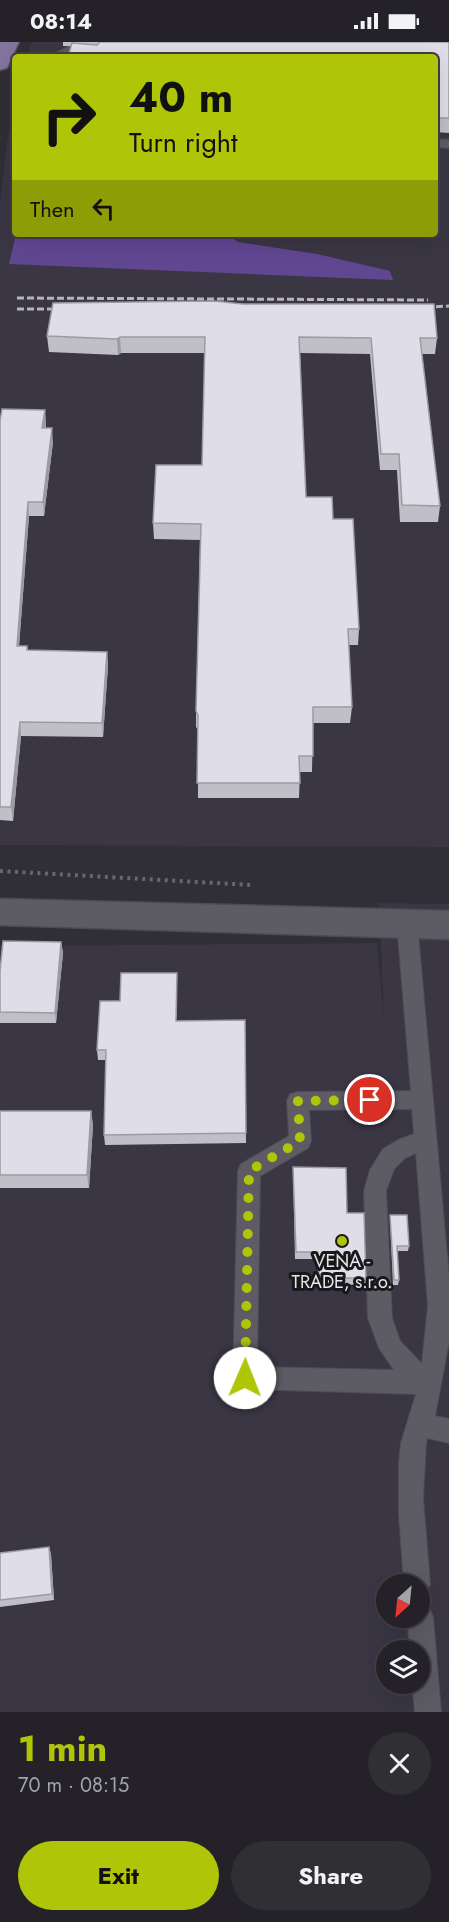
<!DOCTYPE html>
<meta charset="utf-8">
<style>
:root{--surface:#242228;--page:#302f34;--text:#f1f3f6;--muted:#a3a4a8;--line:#413f45;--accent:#afc508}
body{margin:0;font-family:Jost,sans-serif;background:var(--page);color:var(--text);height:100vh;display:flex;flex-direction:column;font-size:22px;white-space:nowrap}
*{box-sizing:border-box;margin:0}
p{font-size:20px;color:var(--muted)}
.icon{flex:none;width:33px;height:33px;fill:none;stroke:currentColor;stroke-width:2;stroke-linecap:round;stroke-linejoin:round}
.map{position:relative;height:1670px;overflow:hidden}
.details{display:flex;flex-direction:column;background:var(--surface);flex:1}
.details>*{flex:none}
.hud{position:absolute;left:12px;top:12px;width:426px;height:183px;border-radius:6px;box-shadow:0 6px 24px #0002,0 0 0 2px var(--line);background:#afc508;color:#111;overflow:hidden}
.needle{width:39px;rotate:207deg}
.fabs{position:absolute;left:376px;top:1532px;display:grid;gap:12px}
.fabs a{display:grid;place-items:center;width:54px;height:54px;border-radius:50%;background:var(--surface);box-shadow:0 6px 24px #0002,0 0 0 2px var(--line);font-size:30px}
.pin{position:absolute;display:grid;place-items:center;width:51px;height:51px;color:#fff;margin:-26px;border:3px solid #fff;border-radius:50%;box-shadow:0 2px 6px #0007}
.me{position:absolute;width:66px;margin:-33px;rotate:1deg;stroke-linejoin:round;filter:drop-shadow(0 0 4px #0008)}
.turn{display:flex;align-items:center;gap:21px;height:126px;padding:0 18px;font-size:27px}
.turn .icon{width:78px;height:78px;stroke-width:2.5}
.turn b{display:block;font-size:42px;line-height:51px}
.then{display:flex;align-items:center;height:57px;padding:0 18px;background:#0003;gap:12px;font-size:22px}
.round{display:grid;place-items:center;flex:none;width:63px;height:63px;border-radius:32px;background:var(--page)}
.summary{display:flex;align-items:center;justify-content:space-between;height:102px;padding:0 18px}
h1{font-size:36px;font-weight:700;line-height:45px;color:var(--accent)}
.primary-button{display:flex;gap:12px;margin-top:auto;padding:12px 18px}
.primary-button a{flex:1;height:69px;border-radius:36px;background:var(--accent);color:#111;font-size:24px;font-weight:700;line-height:69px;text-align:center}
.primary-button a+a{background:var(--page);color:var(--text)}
.status{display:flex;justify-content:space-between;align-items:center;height:42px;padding:0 30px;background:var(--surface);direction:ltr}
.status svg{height:16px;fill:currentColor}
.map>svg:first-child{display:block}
.built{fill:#3a3644;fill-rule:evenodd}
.forest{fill:#614792}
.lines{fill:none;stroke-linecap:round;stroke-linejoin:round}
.service-casing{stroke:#4e4c53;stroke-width:2}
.minor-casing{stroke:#4e4c53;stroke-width:3}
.primary-casing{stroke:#4e4c53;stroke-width:3}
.path{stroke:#69676e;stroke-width:4;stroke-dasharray:3 4.5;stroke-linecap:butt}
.service{fill:#5d5b64;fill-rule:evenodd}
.minor{fill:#5d5b64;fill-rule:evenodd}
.primary{fill:#82759e;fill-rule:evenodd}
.rail{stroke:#b6b5ba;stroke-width:3;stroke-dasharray:7 3;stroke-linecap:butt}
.wall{fill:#c0bec7}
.shaded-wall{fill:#9c9ba2}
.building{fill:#dfdde7;stroke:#9c9ba2;stroke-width:1.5}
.route{stroke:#afc508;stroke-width:10;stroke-dasharray:0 18}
.poi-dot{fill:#afc508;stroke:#18171a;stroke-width:2}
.labels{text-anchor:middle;stroke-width:6;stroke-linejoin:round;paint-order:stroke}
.poi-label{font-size:18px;fill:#e7e6eb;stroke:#18171a}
</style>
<div class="status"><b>08:14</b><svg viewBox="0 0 49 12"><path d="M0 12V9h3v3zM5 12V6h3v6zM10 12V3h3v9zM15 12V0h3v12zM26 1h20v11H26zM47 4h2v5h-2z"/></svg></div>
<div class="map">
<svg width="449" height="1670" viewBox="0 0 449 1670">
<rect width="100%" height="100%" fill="#302e36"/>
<path class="built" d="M32,0H449V805L0,803V161L7,100L15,64V192H435V15H26Z
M379,861L449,862V1670H0V904L377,901L384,978ZM387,1542H420V1575H387ZM387,1608H420V1641H387Z"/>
<path class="forest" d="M16,192H226L238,200L317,212L390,229L393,238L9,222Z"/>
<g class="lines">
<defs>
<path id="service" d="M68,5L96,12L98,15L69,13L47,15Z
M435,97L449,98V106L435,105Z
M407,873L414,875L417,881L449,1235V1299L435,1374L449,1377V1401L427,1396L426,1401L423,1456L430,1542L426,1551L420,1554V1542H404L399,1473V1421L401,1401L416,1352L245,1347L237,1344L233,1336L238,1129L241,1122L289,1094L287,1059L290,1052L298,1050L411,1049L397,881L400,875ZM412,1067L414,1092L398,1098L383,1107L370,1128L364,1149L368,1276L379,1306L394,1328L257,1325L260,1134L308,1106L311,1099L309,1068ZM416,1111L428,1264L422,1322L400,1299L392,1276L386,1149L394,1127L405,1116Z
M420,1562L429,1566L433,1575L441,1670H415L412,1641H420V1608H410L407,1575H420Z"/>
<path id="minor" d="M0,857L449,869V897L0,883Z"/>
<path id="primary" d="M0,0H19L7,26L0,28Z"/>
</defs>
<use href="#service" class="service-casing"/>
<use href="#minor" class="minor-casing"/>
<use href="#primary" class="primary-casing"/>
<path class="path" d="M0,829L251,843"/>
<use href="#service" class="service"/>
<use href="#minor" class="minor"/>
<use href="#primary" class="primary"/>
<path class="rail" d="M17,256L428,258
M416,266L449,264
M17,267H68"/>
</g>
<path class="wall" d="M63,0H449V91L435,90V15L63,4Z
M47,294L437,296L435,312H422L440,464L438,480H400L397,428H380L370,312L300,311L306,455L333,477L359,587L358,603H349L352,665L350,681H313L312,730H300L299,756H198V688L196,685V669L200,498L154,497L153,481L202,423L205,311H121L118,313L49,310Z
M45,368L46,386L53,400L44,474H29L19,604H27L28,608L107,610L108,624L103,695L21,694L13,779L0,778V379Z
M61,900L63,911L56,981H0V929Z
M177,942L176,979L245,978L246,1101L105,1103L104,1093L106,1018H98L97,1008L120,959Z
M0,1069H91L93,1083L89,1146H0Z
M293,1125L347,1171L366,1236L365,1243L318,1242L317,1217H295Z
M390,1173L409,1204L408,1209H397L399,1238L398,1243H393L390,1178Z
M49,1505L51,1512L54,1558L0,1565V1511Z"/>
<path class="shaded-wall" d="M120,295L121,311L118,313L117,297Z
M45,368L46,382L44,400L42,386Z
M52,386L53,400L44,474L43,460Z
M28,460L29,474L18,617L17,604Z
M107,610L108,624L103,695L102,681Z
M20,680L21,694L13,779L11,765Z
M61,900L63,911L56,981L55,971Z
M91,1069L93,1083L89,1146L87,1133Z
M49,1505L51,1512L54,1558L52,1552Z"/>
<path class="building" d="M99,0H449V76H435V15H68L72,1L97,3L99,1Z
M214,259L243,262H434L437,296H420L440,464L402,463L399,412H381L371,296L299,295L306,455H332L333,477H353L359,587H348L352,665H313V714H299L300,741H197L198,673L196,669L201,482L153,481L156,423H202L205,295H120L117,297L47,294L53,261Z
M2,367L45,368L42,386H52L43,460H28L17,604H27V608L107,610L102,681L20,680L11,765H0V379Z
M3,899L61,900L55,971L0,970V929Z
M121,931H177L176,979L245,978L246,1091L104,1093L106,1008H97L100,959H120Z
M0,1069H91L87,1133H0Z
M293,1125L346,1126L347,1171H364L366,1236H319L318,1210H296Z
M390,1173H407L409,1204H397L399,1238H394Z
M49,1505L52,1552L0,1558V1511Z"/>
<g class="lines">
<path class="route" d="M245,1336L249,1129L300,1099L298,1059L370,1058"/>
</g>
<circle class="poi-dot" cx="342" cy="1199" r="6"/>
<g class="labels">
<g class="poi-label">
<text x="342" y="1225">VENA -<tspan x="342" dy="21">TRADE, s.r.o.</tspan></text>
</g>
</g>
</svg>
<div class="fabs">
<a><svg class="needle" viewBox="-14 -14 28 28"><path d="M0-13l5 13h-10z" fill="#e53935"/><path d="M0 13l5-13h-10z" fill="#a3a4a8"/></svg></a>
<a><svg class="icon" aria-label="layers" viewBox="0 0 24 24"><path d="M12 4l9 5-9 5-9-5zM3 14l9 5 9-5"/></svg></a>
</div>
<div class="pin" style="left:370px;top:1058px;background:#d93025"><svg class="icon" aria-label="arrive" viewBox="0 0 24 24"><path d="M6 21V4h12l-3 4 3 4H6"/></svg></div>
<svg class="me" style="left:245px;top:1336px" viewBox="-20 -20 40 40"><circle r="19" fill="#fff"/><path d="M0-13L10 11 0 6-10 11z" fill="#afc508"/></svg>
<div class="hud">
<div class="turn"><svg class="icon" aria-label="right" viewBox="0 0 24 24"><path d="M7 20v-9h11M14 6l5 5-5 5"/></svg><div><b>40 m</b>Turn right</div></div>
<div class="then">Then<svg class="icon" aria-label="left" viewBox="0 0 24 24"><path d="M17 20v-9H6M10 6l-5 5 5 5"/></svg></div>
</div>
</div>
<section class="details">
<div class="summary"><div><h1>1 min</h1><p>70 m · 08:15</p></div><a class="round"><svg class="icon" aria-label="close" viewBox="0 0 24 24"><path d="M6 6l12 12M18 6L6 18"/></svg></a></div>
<div class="primary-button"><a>Exit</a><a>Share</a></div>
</section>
